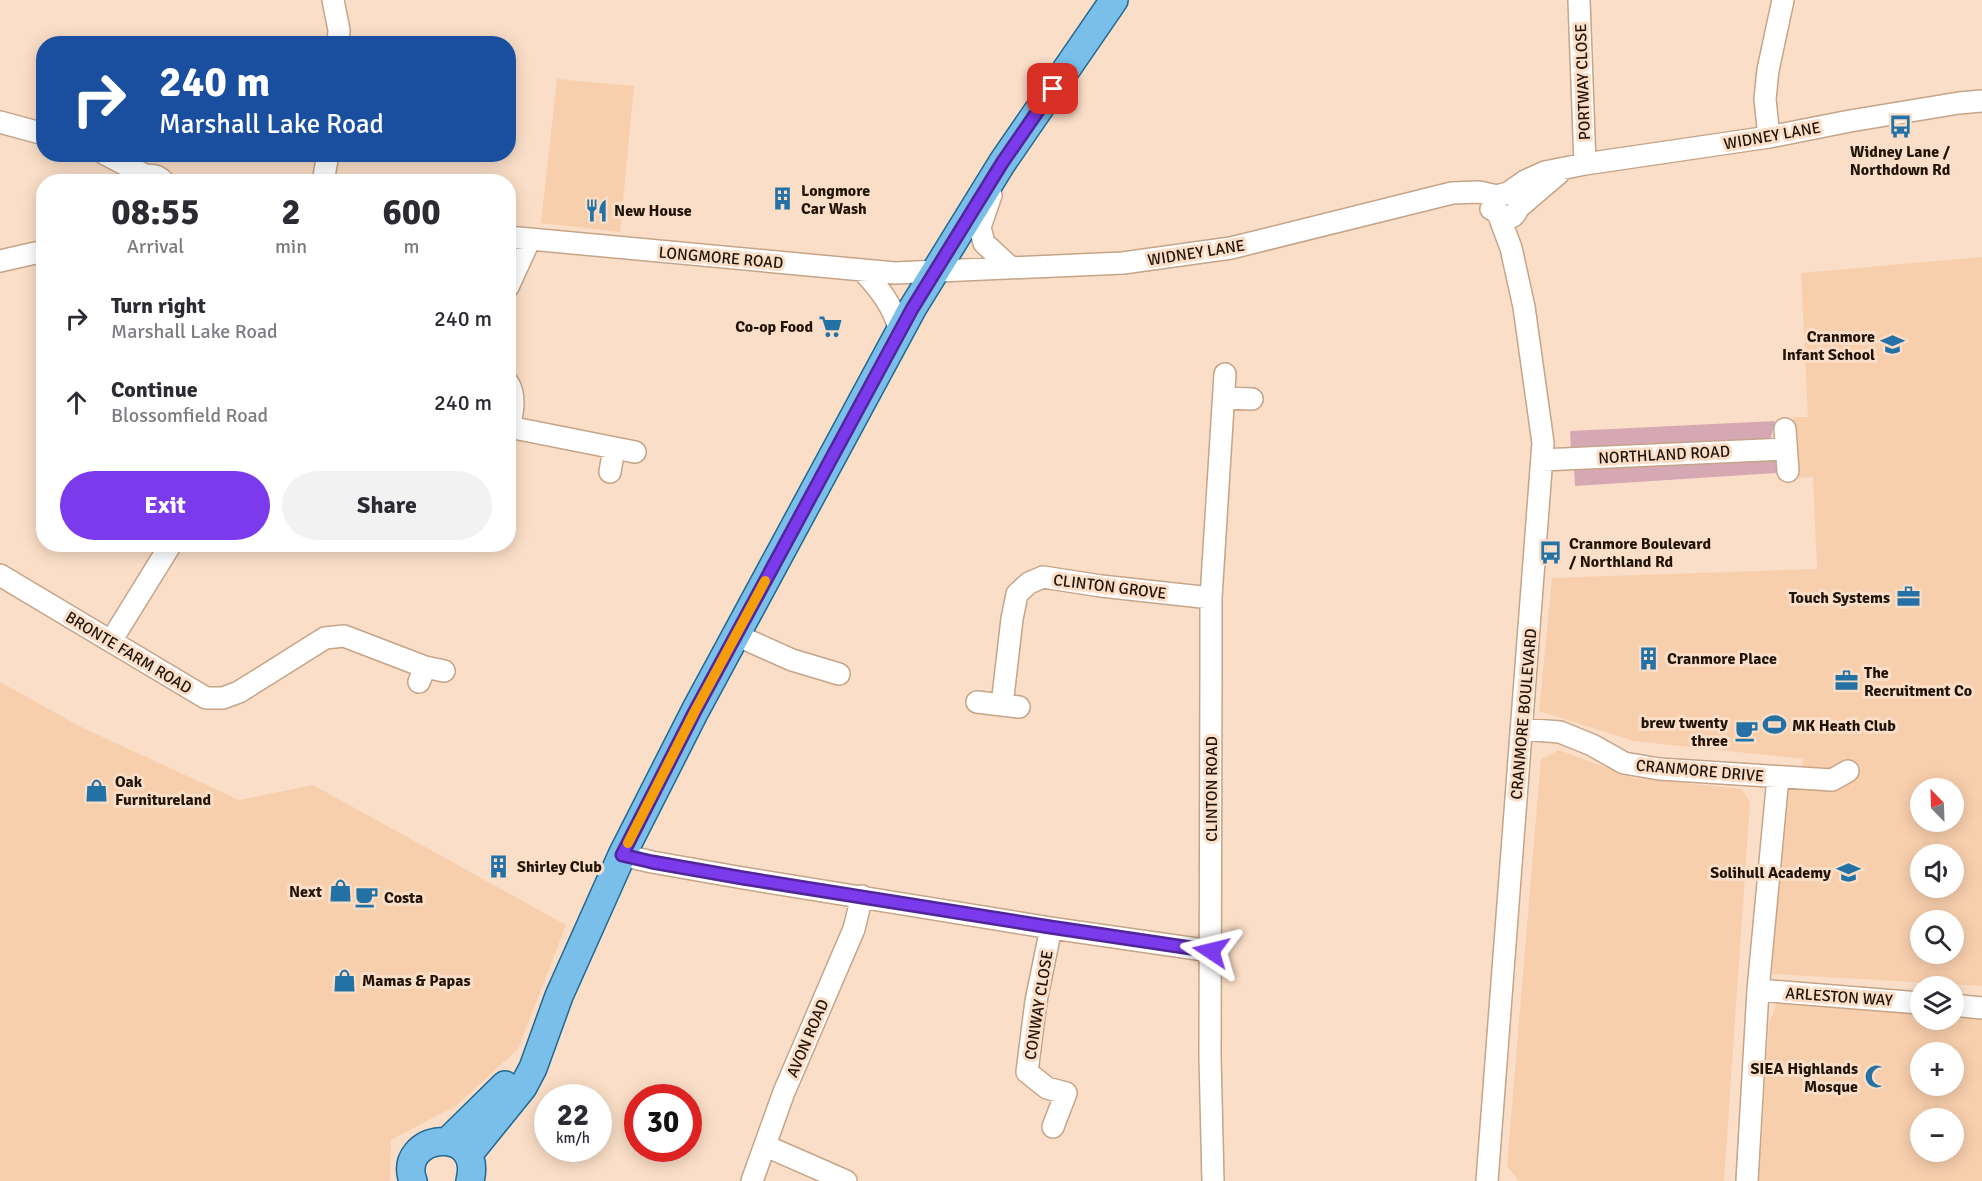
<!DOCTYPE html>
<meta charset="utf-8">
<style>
:root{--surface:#fff;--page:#f2f2f3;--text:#2b2b33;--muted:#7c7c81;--accent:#7c3aed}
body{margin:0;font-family:Signika,sans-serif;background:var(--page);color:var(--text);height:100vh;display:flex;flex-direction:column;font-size:22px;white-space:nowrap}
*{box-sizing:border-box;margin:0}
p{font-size:20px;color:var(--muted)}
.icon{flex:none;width:33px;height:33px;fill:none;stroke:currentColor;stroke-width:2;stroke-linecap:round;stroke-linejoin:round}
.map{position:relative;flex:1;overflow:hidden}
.details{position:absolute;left:36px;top:174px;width:480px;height:378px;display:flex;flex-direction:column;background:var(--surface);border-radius:24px;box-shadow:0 3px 15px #0003}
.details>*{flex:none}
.guide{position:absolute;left:36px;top:36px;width:480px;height:126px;border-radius:24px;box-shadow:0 3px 15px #0003;background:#1a4fa0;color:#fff;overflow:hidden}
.needle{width:39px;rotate:337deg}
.fabs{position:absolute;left:1910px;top:778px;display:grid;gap:12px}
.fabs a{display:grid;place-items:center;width:54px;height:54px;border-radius:50%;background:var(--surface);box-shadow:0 3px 15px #0003;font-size:30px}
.speed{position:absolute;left:534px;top:1084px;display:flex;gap:12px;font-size:30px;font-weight:700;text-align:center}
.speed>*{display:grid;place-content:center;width:78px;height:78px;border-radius:50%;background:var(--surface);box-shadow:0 3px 15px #0003;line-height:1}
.speed small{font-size:15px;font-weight:400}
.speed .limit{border:9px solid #d22;background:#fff;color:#111}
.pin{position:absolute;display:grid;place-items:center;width:51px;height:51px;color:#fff;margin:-26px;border-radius:12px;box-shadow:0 3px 9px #0006}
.me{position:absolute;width:66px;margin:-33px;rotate:280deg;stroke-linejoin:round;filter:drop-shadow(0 0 4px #0008)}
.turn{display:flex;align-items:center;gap:21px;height:126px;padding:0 24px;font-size:27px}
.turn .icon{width:78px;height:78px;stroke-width:2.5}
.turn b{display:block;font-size:42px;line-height:51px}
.eta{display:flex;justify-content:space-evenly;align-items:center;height:102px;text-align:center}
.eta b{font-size:36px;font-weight:700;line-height:42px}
.cta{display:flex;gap:12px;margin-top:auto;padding:12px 24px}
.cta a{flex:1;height:69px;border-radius:36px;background:var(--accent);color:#fff;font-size:24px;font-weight:700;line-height:69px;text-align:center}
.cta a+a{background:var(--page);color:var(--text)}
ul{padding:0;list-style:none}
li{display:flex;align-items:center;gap:18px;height:84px;padding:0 24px}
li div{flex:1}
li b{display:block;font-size:22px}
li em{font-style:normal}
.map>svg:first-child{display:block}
.built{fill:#f8cfad;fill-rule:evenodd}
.green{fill:#d5a8b3}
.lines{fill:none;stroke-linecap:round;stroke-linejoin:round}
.minor-casing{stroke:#c5a488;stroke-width:24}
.major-casing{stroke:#206892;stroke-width:30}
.minor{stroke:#fff;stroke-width:21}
.major{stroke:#79bfe9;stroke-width:27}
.route-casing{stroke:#51269a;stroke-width:15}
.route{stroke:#7c3aed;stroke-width:10}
.slow{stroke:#f59e0b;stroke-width:10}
.labels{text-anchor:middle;stroke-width:6;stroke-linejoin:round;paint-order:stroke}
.street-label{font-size:16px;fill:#201409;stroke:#fadec7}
.poi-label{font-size:16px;font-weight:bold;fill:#201409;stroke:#fadec7;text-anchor:start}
</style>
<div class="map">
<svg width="1982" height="1181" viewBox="0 0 1982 1181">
<rect width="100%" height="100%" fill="#fadec7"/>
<path class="built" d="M557,79L634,86L620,232L541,223Z
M1982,257V986L1772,974L1784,781L1802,782L1803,759L1634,741L1539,711L1552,578L1817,569L1813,477L1797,478L1793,417H1808L1801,273ZM1920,789H1953V822H1920ZM1920,855H1953V888H1920ZM1920,921H1953V954H1920Z
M0,682L81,727L239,800L313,785L566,925L518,1049L457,1105L391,1140L390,1181H0Z
M1559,750L1634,778L1742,789L1750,802L1724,1181H1519L1507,1166L1541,759Z
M1777,1003L1920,1014V1020H1953V1017L1982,1019V1181H1759L1769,1023ZM1920,1053H1953V1086H1920ZM1920,1119H1953V1152H1920Z"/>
<path class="green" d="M1775,421L1771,438L1571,451L1570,431Z
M1780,456L1776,473L1575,486L1574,467Z"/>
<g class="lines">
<defs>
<path id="minor" d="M333,0L339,30L338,44
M1579,0L1585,164
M0,122L44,134
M1769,137L1765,99L1768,70L1783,0
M105,154L145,175
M136,182C146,174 155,172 164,182
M323,182L328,154
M991,195L980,227L984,243L1010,267
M1495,208L1494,203L1497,196L1508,193L1525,181L1545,172L1585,164L1769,137L1850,121L1959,103L1982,101
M1491,209C1500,213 1512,226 1518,208L1559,173
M508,237L895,273L1123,263L1231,248L1452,193L1479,192L1497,196
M0,261L44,251
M862,270C880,289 893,306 900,331
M508,287L530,239
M508,383C516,395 513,415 508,428
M1224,398L1252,399
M509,427L635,452
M1785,429L1788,471
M1542,460L1786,449
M610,472L614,448
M0,575L206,698H223L239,692L325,638L344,636L425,667
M736,635L792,660L839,674
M111,641L171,544
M419,682L425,667L444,671
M977,702L1019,707
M1002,705L1012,619L1017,594L1029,583L1043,577L1101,586L1211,598
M1521,729L1560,732L1592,745L1624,763L1659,769L1832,780L1848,771
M622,855L652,862L743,878L1051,928L1211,951
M1051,928L1036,1001L1027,1072L1047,1088L1066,1093L1053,1127
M1758,990L1920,1003
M1953,1005L1982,1008
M766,1146L846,1181
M752,1181L784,1092L854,929L862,896
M1213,1181L1210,1057L1211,661V598L1225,374
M1487,1181L1543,443L1524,307L1511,248L1499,216
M1747,1181L1758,990L1778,777"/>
<path id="major" d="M448,1141L505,1085
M468,1155L523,1087L533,1068L559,996L622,855L695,711L912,309L1002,163L1114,0
M413,1181C396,1134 484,1123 470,1181"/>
</defs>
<use href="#minor" class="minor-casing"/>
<use href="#major" class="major-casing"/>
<use href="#minor" class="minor"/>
<use href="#major" class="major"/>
</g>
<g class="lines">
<defs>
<path id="route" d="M1053,89L1002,163L912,309L695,711L622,855L652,862L743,878L1050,927L1211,951"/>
</defs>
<use href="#route" class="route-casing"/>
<use href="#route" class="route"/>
<path class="slow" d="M628,843L695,711L765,581"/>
</g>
<defs>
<symbol id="bus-bare" viewBox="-9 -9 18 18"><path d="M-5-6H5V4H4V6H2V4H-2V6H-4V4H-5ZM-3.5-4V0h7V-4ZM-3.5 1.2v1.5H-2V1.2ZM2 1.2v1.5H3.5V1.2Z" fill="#2472a5" stroke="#fadec7" stroke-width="2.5" paint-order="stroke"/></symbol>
<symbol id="building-bare" viewBox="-9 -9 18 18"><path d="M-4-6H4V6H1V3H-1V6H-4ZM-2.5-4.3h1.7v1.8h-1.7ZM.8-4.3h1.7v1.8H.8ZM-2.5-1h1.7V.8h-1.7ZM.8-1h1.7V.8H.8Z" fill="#2472a5" stroke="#fadec7" stroke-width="2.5" paint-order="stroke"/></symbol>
<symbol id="restaurant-bare" viewBox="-9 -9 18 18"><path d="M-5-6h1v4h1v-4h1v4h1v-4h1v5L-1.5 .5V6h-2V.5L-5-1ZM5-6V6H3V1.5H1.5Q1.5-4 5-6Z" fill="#2472a5" stroke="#fadec7" stroke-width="2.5" paint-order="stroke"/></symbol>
<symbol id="supermarket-bare" viewBox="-9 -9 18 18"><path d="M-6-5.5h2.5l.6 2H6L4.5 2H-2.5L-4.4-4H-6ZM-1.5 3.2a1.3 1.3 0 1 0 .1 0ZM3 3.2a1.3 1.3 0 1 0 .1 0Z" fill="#2472a5" stroke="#fadec7" stroke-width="2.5" paint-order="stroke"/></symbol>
<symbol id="school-bare" viewBox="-9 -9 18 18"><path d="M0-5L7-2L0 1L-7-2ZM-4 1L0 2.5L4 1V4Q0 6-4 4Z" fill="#2472a5" stroke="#fadec7" stroke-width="2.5" paint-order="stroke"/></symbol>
<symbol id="office-bare" viewBox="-9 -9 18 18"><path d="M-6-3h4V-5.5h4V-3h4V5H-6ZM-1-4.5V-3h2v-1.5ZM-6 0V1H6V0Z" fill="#2472a5" stroke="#fadec7" stroke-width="2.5" paint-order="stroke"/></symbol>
<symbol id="stadium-bare" viewBox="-9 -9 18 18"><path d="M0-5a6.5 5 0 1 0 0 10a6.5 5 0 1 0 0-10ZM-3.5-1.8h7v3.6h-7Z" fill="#2472a5" stroke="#fadec7" stroke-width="2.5" paint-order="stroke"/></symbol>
<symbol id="cafe-bare" viewBox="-9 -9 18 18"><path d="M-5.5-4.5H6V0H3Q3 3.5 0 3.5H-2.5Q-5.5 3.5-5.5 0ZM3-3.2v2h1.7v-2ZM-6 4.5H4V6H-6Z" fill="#2472a5" stroke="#fadec7" stroke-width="2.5" paint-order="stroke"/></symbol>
<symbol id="shop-bare" viewBox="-9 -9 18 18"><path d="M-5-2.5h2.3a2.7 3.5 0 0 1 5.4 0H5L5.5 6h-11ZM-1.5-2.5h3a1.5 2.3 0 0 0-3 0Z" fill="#2472a5" stroke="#fadec7" stroke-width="2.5" paint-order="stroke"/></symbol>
<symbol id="mosque-bare" viewBox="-9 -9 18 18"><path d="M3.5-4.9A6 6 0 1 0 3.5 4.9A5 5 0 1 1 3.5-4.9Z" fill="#2472a5" stroke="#fadec7" stroke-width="2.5" paint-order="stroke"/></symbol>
</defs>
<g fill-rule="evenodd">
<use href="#bus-bare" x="1884" y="110" width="33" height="33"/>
<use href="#building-bare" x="766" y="182" width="33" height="33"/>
<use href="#restaurant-bare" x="580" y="194" width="33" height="33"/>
<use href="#supermarket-bare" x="814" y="310" width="33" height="33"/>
<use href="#school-bare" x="1876" y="328" width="33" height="33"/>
<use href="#bus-bare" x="1534" y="536" width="33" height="33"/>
<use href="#office-bare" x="1892" y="580" width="33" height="33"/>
<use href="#building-bare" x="1632" y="642" width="33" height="33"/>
<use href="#office-bare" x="1830" y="664" width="33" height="33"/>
<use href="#stadium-bare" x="1758" y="708" width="33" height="33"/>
<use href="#cafe-bare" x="1730" y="714" width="33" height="33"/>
<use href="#shop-bare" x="80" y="774" width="33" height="33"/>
<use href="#building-bare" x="482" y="850" width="33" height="33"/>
<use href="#school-bare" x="1832" y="856" width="33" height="33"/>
<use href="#shop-bare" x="324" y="874" width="33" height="33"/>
<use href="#cafe-bare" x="350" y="880" width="33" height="33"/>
<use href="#shop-bare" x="328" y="964" width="33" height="33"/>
<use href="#mosque-bare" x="1860" y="1060" width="33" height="33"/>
</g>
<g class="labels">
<g class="street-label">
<text transform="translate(1582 82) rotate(-92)" y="6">PORTWAY CLOSE</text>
<text transform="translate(1772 135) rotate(-10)" y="6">WIDNEY LANE</text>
<text transform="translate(1196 252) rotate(-9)" y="6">WIDNEY LANE</text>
<text transform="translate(721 257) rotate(5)" y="6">LONGMORE ROAD</text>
<text transform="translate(1664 454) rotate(-3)" y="6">NORTHLAND ROAD</text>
<text transform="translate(1110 586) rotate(7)" y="6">CLINTON GROVE</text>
<text transform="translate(129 652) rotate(31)" y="6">BRONTE FARM ROAD</text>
<text transform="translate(1523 714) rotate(-85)" y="6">CRANMORE BOULEVARD</text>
<text transform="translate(1700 770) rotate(5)" y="6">CRANMORE DRIVE</text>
<text transform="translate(1211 789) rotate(-90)" y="6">CLINTON ROAD</text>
<text transform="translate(1839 996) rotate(4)" y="6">ARLESTON WAY</text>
<text transform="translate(1038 1005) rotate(-81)" y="6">CONWAY CLOSE</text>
<text transform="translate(807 1038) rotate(-67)" y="6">AVON ROAD</text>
</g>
<g class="poi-label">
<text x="1900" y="157" text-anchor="middle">Widney Lane /<tspan x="1900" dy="18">Northdown Rd</tspan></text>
<text x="801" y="196">Longmore<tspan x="801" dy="18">Car Wash</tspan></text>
<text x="614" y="216">New House</text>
<text x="813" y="332" text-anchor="end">Co-op Food</text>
<text x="1875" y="342" text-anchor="end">Cranmore<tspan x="1875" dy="18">Infant School</tspan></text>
<text x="1569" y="549">Cranmore Boulevard<tspan x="1569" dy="18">/ Northland Rd</tspan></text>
<text x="1890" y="603" text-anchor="end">Touch Systems</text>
<text x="1667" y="664">Cranmore Place</text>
<text x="1864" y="678">The<tspan x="1864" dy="18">Recruitment Co</tspan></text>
<text x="1728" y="728" text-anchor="end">brew twenty<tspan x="1728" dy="18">three</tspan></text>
<text x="1792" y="731">MK Heath Club</text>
<text x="115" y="787">Oak<tspan x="115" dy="18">Furnitureland</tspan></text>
<text x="517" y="872">Shirley Club</text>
<text x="1831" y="878" text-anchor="end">Solihull Academy</text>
<text x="322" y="897" text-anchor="end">Next</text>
<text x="384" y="903">Costa</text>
<text x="362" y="986">Mamas &amp; Papas</text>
<text x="1858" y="1074" text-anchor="end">SIEA Highlands<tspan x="1858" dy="18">Mosque</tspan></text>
</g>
</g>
</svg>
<div class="fabs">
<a><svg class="needle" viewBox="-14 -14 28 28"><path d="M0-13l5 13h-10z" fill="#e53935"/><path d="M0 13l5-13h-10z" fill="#7c7c81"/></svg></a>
<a><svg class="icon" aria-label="sound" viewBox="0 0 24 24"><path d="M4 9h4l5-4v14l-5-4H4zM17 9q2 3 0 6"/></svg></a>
<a><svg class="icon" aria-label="search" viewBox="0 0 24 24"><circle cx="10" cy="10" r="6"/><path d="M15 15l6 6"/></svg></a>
<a><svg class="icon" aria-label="layers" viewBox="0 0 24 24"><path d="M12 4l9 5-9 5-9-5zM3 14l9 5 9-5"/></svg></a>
<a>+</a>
<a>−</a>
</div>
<div class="speed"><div>22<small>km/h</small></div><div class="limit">30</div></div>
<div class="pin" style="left:1053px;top:89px;background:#d93025"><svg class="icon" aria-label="arrive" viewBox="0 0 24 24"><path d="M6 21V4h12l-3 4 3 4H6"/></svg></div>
<svg class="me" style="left:1211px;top:951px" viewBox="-20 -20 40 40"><path d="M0-17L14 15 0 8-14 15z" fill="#7c3aed" stroke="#fff" stroke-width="4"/></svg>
<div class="guide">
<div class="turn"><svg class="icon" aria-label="right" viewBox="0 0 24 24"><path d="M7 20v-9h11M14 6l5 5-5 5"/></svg><div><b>240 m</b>Marshall Lake Road</div></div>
</div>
<section class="details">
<div class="eta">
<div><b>08:55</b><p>Arrival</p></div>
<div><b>2</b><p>min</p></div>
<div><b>600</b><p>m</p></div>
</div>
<ul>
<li><svg class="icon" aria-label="right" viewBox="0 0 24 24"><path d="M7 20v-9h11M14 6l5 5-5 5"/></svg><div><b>Turn right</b><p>Marshall Lake Road</p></div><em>240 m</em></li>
<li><svg class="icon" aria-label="ahead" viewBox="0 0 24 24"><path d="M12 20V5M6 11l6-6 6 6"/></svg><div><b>Continue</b><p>Blossomfield Road</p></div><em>240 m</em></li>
</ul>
<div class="cta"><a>Exit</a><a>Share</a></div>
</section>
</div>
